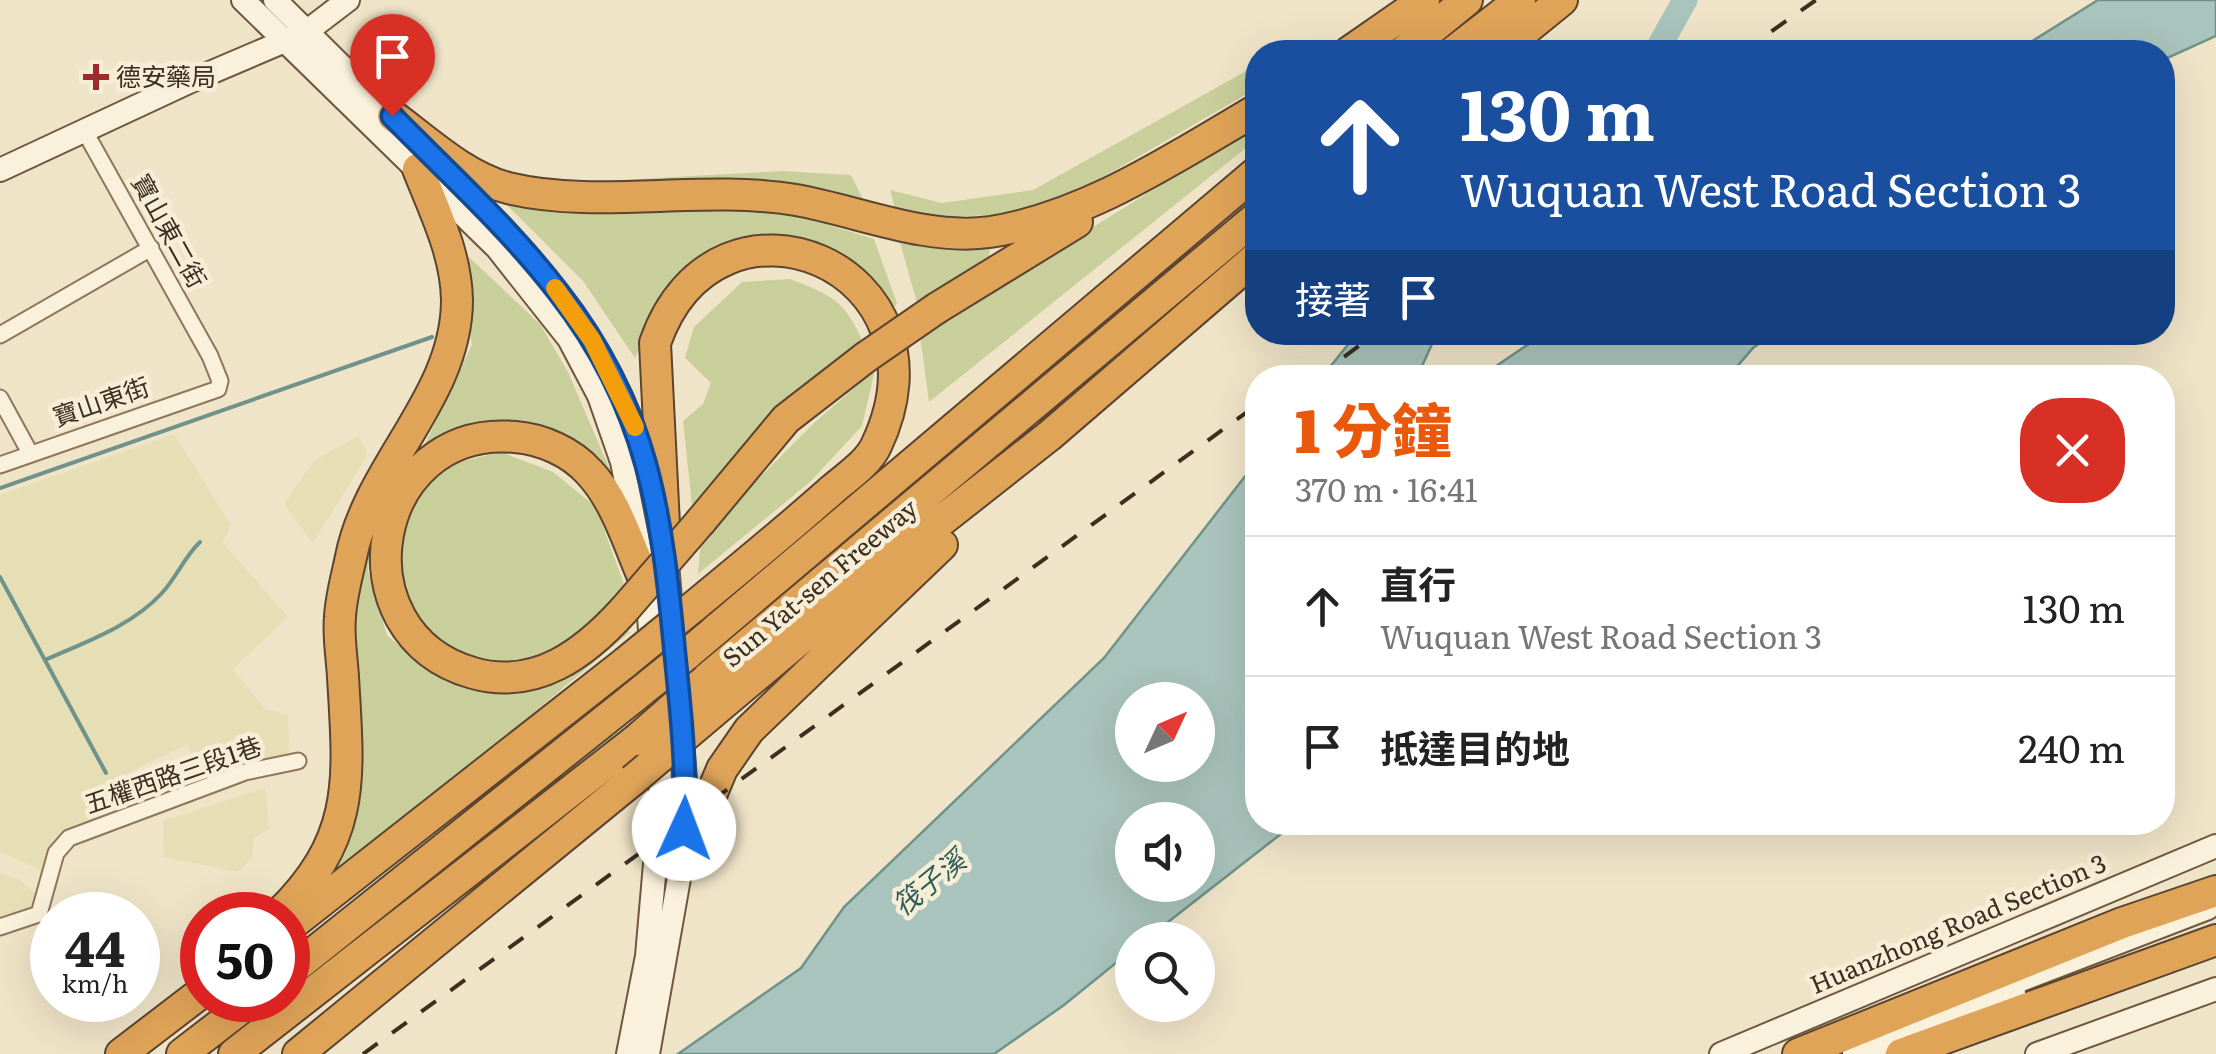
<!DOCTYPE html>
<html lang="zh-TW">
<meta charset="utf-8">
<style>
:root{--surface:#fff;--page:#f2f2f2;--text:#222;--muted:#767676;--line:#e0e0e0;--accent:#ea580c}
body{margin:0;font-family:Literata,"Noto Sans TC",serif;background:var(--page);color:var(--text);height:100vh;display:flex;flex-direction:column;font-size:38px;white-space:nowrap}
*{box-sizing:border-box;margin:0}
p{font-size:32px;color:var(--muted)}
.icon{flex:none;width:55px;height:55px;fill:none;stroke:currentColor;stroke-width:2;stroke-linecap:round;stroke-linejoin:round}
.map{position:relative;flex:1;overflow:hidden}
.sheet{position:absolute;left:1245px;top:365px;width:930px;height:470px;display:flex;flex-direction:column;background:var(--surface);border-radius:40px;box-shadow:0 10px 40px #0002}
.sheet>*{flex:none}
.banner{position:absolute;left:1245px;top:40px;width:930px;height:305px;border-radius:40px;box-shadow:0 10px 40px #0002;background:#1a4fa0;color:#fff;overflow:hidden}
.needle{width:65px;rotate:46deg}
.controls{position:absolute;left:1115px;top:682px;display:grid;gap:20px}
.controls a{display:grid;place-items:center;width:100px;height:100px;border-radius:50%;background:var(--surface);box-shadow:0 10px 40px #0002;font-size:50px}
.speed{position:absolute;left:30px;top:892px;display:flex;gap:20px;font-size:50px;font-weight:700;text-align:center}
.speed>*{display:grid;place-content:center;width:130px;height:130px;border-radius:50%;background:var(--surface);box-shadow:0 10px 40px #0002;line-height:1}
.speed small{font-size:25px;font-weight:400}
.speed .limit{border:15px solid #d22;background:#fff;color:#111}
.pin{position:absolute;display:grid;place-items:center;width:85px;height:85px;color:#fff;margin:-102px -42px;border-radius:50% 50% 50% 0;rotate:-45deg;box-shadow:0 0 10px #0007}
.pin .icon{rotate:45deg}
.me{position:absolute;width:110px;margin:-55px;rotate:2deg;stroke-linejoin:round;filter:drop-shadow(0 0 8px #0008)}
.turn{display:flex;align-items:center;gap:35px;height:210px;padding:0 50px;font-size:45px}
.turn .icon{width:130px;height:130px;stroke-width:2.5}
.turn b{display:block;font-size:70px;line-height:85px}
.then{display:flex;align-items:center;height:95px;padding:0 50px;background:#0003;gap:20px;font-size:38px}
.round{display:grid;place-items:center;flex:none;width:105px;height:105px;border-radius:40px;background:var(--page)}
.headline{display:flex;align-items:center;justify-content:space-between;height:170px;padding:0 50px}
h1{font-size:60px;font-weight:800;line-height:75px;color:var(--accent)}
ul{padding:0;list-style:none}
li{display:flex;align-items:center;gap:30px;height:140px;padding:0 50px;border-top:2px solid var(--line)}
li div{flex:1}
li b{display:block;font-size:38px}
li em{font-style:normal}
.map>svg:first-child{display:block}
.farmland{fill:#e6deb5}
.green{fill:#c9cf9b}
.water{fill:#a9c4bc;stroke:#6f938a;stroke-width:2.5;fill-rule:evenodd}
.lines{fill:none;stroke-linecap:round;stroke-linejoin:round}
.stream{stroke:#6f938a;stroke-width:4}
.river{stroke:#a9c4bc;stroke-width:25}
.street-casing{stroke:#8d765c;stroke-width:19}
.secondary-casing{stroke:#6f573f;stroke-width:26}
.highway-casing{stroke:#5b4430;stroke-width:34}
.street{stroke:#faf1dc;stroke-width:15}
.secondary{stroke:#faf1dc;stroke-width:22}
.highway{stroke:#e0a458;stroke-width:30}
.rail{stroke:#3d2e20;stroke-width:4;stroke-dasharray:18 18;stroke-linecap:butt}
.highway-bridge-casing{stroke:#5b4430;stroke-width:34;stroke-linecap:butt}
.highway-bridge{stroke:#e0a458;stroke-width:30}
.route-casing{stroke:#114b97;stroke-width:25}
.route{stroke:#1a73e8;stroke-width:18}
.slow{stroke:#f59e0b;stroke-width:18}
.poi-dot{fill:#9e2a2b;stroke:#f7eed8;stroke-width:4}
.labels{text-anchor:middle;stroke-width:9;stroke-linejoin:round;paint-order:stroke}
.poi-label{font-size:25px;fill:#3d2e20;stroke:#f7eed8;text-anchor:start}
.street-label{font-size:25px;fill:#3d2e20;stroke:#f7eed8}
.water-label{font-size:28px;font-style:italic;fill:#2f5d5a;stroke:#f7eed8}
</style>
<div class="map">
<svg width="2216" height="1054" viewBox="0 0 2216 1054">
<rect width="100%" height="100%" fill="#f0e4c8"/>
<path class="farmland" d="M174,434L231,525L223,543L288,617L233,669L265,709L288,715L289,762L199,785L188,744L110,782L120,813L57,845L41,870L0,852V495Z
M358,436L368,454L313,543L284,504L314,461Z
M265,788L269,829L254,838L252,858L238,872L164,857L163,821Z
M0,873L20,880L39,897L30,912L0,920Z"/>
<path class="green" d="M1257,65V88L1043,212L915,219L897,216L890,190L942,203L1033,190Z
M1257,125V139L929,402L920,335Z
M783,171L851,175L867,207L594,186L602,181Z
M501,199L556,211L685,201L790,213L874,239L897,303L891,312L833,253L687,277L657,310L635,358L583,281Z
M900,242L944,248L990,245L989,259L917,303Z
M469,257L540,324L568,372L614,479L562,442L484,428L423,448L472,345L460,264Z
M790,279C831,295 845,300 863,342L774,413L692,505L683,421L703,404L711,383L685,358L694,327L742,282Z
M875,370L862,426L810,482L698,574L701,536L814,423Z
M501,452L553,472L596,507L625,587L564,649L530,666L486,665L443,646L408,616L389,567L406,514L428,484L455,463Z
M372,534L368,571L387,635L432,673L474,689L518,691L625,630L630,632L316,895L351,826L362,782L349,660L361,562Z"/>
<path class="water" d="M2098,0H2216V36L2163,60L2162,52H2015Z
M1358,332H1437V333L1417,377H1322Z
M1545,333V332L1774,333L1753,348L1728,377H1480Z
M1257,461L1258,822L1292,823L1286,830L1145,940H1132V950L1064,1005L994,1054H678L801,968L844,907L1104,658ZM1132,700H1198V765H1132ZM1132,820H1198V885H1132Z"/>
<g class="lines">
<path class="stream" d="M0,488L432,337
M0,577L106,773
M45,660C85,642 132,626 162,593C177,577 184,557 200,542"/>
<path class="river" d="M1656,52L1685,0"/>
<defs>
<path id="street" d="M0,335L151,248
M0,398L30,453
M0,465L218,389L220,381L210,356L84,130
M0,927L39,914L56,853L69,838L245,772L298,761"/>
<path id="secondary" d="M243,0L497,248L569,339L599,396L622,462L647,586L661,795L647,956L628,1054
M275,0L402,126
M435,160C531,258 621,348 652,486
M0,170L191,81L306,32L348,0
M1995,990L2208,908
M648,1054L681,867L686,791L666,551
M1721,1054L2216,846
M1854,1054L2014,993
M2037,1054L2216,989"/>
<path id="highway" d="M1349,52L1424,0
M1403,52L1467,0
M1453,52L1520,0
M1498,52L1562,0
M393,116C428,142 465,177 508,188C600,210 699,184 796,200C858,211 926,241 990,232C1087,217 1174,158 1258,109
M937,308L1077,222
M701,521L786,419L866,357
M665,545L655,343C717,165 961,268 876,446C868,463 847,477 833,489C787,530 739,569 692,608
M624,610C585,653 536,691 473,673C334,633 371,424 515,437C542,439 571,452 589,472C617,501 630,549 647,586
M686,655L1258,171
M692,691L1258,216
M712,713L941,521L1049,436L1258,256
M681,867L722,769L749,730L942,545
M278,915C357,838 349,779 343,677C342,658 338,636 340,617C341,597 347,576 351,557C369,465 457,397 457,300C456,253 435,212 418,169
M290,926L626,662
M288,973L634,697
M121,1054L202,992
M182,1054L252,1000
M234,1054L636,740
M298,1054L633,780
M1798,1054L2122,923L2216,891
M1901,1054L2216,940"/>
</defs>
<use href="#street" class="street-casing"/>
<use href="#secondary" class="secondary-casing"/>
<use href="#highway" class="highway-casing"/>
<use href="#street" class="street"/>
<use href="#secondary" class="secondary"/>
<use href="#highway" class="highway"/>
<path class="rail" d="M1742,52L1816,0
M1315,378L1378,332
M363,1054L1258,404"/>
<defs>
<path id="highway-bridge" d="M866,357L937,308
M624,610L701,521
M626,662L692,608
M634,697L686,655
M636,740L692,691
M633,780L712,713"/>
</defs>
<use href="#highway-bridge" class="highway-bridge-casing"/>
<use href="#highway-bridge" class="highway-bridge"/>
</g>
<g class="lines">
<defs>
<path id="route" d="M392,116C449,174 510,229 559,293C649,408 662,515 675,655C681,713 687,770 684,829"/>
</defs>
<use href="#route" class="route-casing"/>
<use href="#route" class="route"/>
<path class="slow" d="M555,288L592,340L635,427"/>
</g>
<path class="poi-dot" d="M91 62h10v10h10v10h-10v10h-10v-10h-10v-10h10z"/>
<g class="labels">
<g class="poi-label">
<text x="116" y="86">德安藥局</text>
</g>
<g class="street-label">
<text transform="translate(169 231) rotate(61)" y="9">寶山東二街</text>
<text transform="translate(101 402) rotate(-19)" y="9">寶山東街</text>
<text transform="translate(820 583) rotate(-40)" y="9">Sun Yat-sen Freeway</text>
<text transform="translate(173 775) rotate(-19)" y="9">五權西路三段1巷</text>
<text transform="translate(1958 924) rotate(-23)" y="9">Huanzhong Road Section 3</text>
</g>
<g class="water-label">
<text transform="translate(929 883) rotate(-39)" y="10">筏子溪</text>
</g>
</g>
</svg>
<div class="controls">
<a><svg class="needle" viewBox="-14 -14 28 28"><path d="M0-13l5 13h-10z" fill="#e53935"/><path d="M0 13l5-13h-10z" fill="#767676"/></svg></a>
<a><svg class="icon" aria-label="sound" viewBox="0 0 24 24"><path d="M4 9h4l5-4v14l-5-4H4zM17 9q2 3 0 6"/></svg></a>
<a><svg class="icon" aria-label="search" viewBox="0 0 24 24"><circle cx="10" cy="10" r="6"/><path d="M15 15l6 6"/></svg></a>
</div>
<div class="speed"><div>44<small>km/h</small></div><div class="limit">50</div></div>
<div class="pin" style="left:392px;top:116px;background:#d93025"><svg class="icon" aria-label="arrive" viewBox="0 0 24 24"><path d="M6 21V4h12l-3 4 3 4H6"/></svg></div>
<svg class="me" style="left:684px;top:829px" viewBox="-20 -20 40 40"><circle r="19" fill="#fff"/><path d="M0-13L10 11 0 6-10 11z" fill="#1a73e8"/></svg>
<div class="banner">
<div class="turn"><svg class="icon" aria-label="ahead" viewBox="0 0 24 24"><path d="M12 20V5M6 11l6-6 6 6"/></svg><div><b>130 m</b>Wuquan West Road Section 3</div></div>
<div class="then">接著<svg class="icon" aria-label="arrive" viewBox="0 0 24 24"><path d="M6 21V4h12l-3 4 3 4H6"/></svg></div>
</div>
<section class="sheet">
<div class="headline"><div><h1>1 分鐘</h1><p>370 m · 16:41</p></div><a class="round" style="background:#d93025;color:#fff"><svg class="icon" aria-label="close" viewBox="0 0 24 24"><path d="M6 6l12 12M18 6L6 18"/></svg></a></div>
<ul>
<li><svg class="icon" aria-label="ahead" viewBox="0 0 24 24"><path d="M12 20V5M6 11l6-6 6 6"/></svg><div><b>直行</b><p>Wuquan West Road Section 3</p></div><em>130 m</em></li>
<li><svg class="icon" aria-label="arrive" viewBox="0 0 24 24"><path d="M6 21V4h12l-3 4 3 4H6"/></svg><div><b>抵達目的地</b></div><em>240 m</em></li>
</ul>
</section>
</div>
